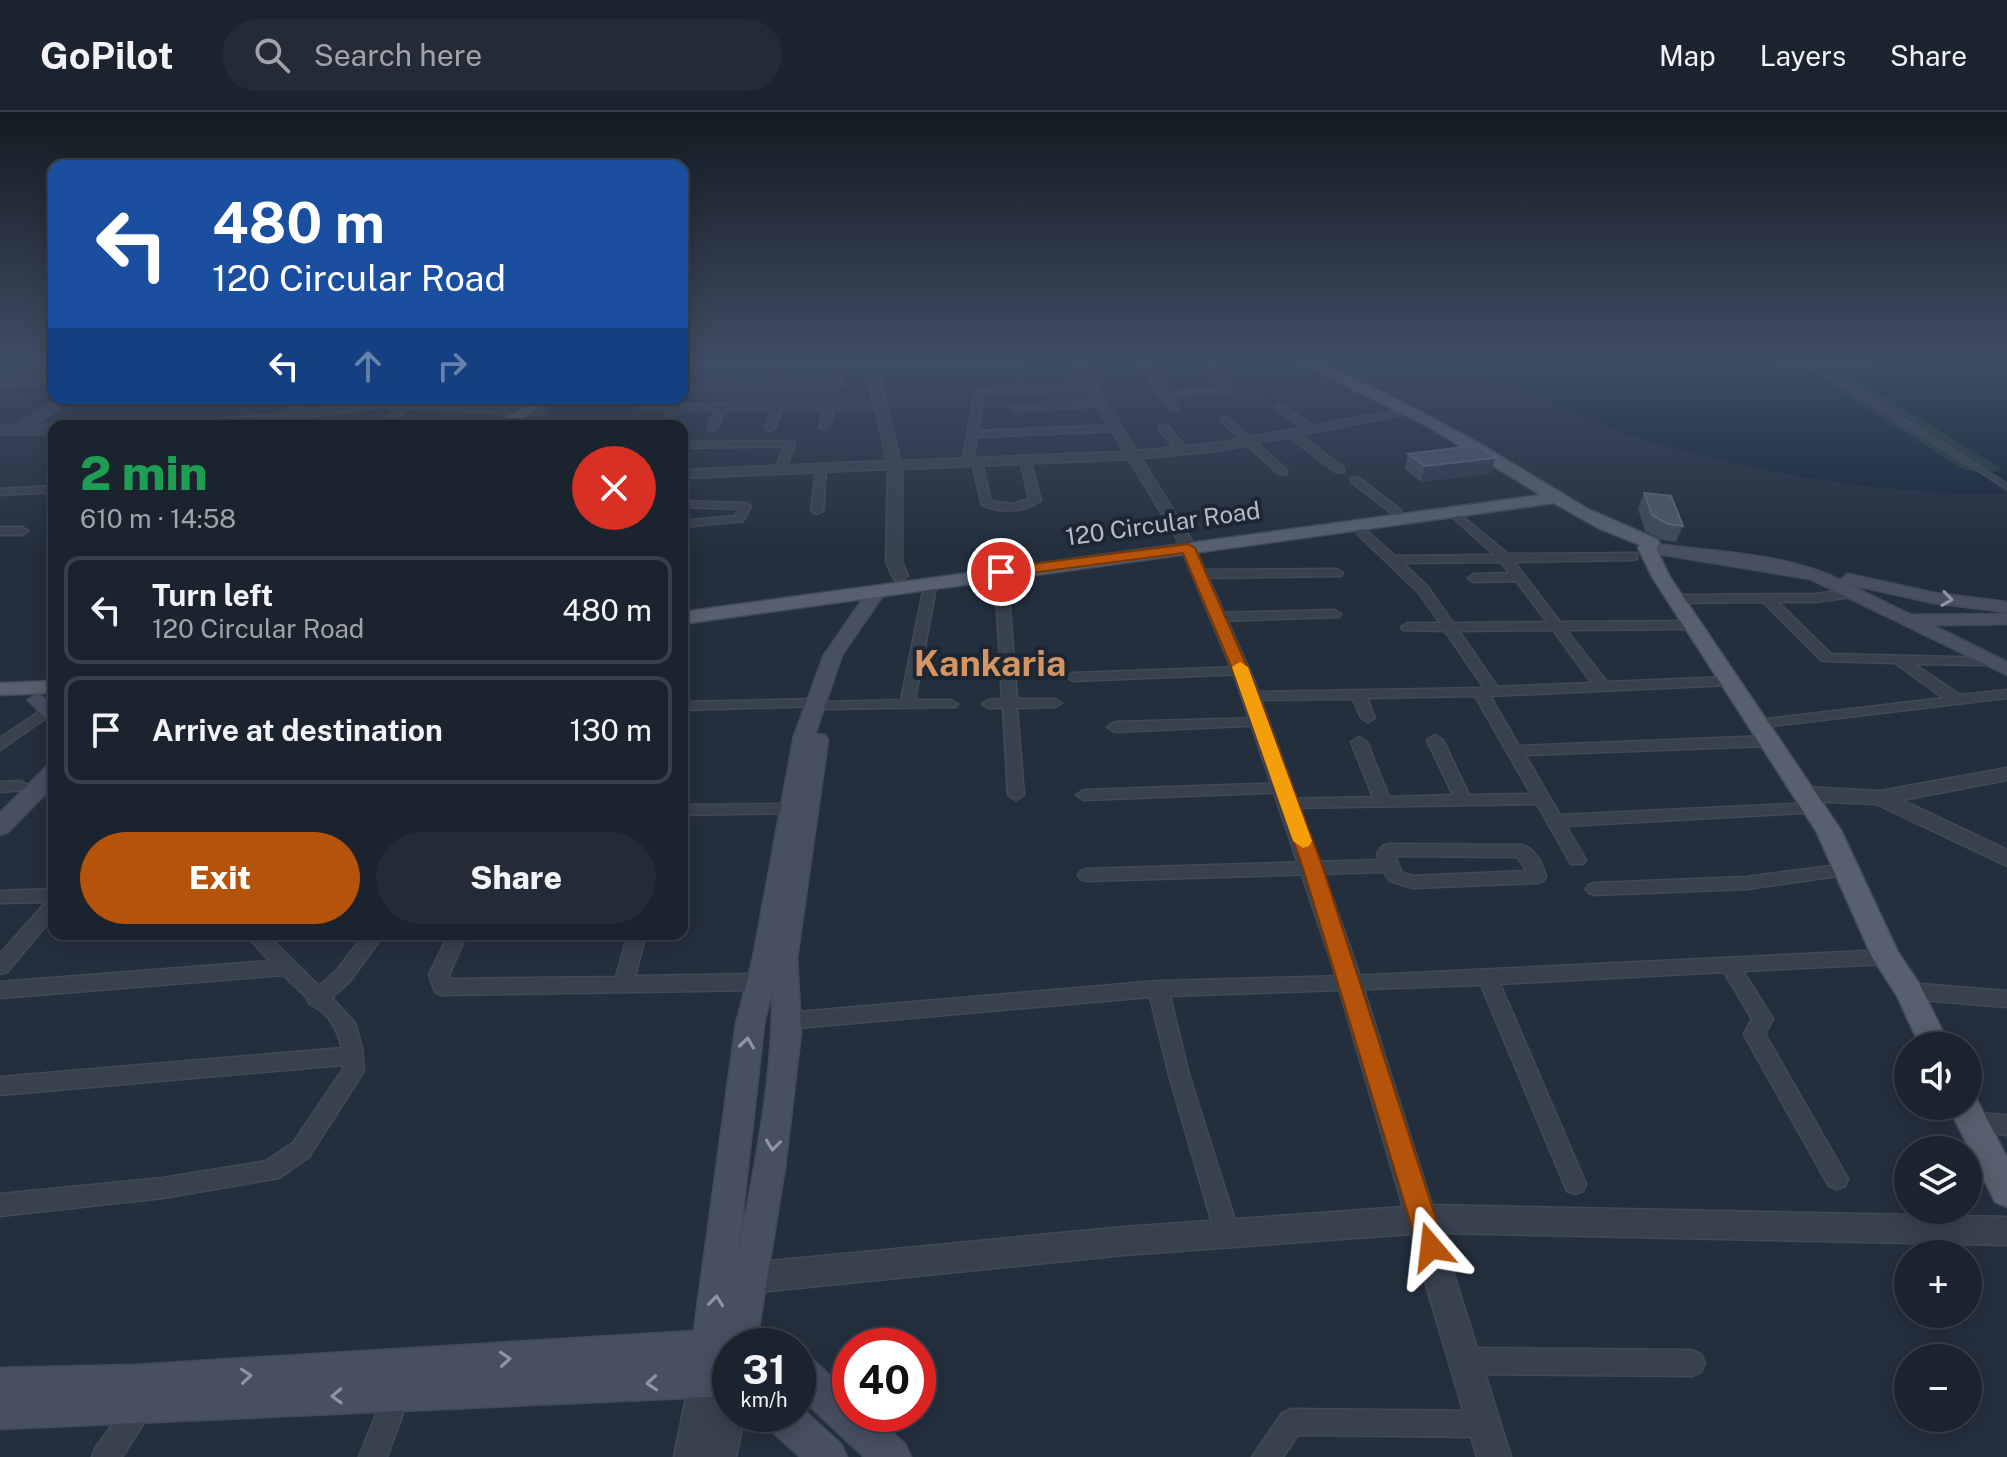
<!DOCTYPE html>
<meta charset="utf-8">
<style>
:root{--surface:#1b232e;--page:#242b36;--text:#f1f3f6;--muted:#a0a4aa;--line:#39404a;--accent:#b45309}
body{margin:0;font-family:"Public Sans",sans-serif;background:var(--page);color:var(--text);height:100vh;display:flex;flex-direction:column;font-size:30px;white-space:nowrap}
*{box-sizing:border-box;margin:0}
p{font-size:26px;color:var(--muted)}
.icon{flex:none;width:44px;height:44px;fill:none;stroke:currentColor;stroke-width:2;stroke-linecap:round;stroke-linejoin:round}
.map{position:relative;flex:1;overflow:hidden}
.details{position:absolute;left:48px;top:308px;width:640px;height:520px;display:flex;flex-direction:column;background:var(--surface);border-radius:16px;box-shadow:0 4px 20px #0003,0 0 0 2px var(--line)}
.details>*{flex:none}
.banner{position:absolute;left:48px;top:48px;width:640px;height:244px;border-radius:16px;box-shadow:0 4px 20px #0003,0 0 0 2px var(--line);background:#1a4fa0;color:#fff;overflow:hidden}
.controls{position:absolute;left:1894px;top:920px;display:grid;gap:16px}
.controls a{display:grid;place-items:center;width:88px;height:88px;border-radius:50%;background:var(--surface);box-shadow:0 4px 20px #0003,0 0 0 2px var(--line);font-size:40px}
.speed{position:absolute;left:712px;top:1216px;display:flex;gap:16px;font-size:40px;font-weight:700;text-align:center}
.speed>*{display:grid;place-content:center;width:104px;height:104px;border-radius:50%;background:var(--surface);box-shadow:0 4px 20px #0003,0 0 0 2px var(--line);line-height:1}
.speed small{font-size:20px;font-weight:400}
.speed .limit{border:12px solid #d22;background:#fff;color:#111}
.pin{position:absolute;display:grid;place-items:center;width:68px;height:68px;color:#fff;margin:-34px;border:4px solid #fff;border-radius:50%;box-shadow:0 2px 8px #0007}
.me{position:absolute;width:88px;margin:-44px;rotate:343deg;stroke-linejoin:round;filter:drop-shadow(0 0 6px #0008)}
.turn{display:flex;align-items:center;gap:28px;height:168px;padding:0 32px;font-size:36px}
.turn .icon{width:104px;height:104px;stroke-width:2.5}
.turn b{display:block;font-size:56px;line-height:68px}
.lanes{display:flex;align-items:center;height:76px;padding:0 32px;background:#0003;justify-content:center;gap:40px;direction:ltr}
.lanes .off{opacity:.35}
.round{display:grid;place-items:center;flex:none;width:84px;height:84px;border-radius:42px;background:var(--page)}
.head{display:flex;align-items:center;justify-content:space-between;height:136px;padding:0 32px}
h1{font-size:48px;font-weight:800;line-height:60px;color:#1e9e55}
.primary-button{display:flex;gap:16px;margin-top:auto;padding:16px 32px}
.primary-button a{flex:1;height:92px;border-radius:48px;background:var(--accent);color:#fff;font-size:32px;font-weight:800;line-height:92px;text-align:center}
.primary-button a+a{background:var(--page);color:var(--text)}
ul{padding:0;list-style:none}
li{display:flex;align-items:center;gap:24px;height:108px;margin:0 16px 12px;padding:0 16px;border:4px solid var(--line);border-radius:16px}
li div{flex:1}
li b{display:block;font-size:30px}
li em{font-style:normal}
header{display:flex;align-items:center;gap:48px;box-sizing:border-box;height:112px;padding:0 40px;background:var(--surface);border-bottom:2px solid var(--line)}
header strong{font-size:38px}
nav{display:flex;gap:44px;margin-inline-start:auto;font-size:28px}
.search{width:560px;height:72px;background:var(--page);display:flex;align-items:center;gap:20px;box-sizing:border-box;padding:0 28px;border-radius:44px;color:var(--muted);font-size:30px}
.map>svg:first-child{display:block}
.green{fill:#263c3f}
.water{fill:#17263c}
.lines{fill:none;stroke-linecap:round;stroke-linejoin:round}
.pedestrian-casing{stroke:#414a57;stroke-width:3}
.minor-casing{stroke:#414a57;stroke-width:3}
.tertiary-casing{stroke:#414a57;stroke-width:3}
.secondary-casing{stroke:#414a57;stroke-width:3}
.primary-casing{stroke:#414a57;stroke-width:3}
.pedestrian{fill:#38414e;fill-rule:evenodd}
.minor{fill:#38414e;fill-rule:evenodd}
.tertiary{fill:#38414e;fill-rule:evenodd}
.secondary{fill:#465061;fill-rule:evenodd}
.primary{fill:#56606e;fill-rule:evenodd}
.wall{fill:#3f4b5c}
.shaded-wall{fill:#2f3b4b}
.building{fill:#4b5868;stroke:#5c6777;stroke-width:2}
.oneway{stroke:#8e96a5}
.route{fill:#b45309;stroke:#753606;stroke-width:2}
.slow{fill:#f59e0b}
.labels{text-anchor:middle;stroke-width:8;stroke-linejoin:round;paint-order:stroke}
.far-street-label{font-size:24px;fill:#b4bcc9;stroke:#1d2633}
.district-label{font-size:36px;font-weight:bold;fill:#d59563;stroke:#1d2633}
</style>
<header>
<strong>GoPilot</strong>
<div class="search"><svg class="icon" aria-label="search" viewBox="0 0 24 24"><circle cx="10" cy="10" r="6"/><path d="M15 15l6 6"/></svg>Search here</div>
<nav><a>Map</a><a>Layers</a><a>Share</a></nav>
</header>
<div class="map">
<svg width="2007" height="1345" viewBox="0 0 2007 1345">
<rect width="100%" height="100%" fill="#242f3e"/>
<path class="green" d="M1752,249H1869L1874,254L1871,256H1841L2001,358L1980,361L1960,356L1812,260L1760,254Z"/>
<path class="water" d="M1474,249H1752L1760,254L1812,260L1960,356L1980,361L2007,382C1863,383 1672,351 1543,288C1519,277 1493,266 1474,249Z
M1869,249H2007V372L1991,361L2001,358L2000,355L1839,258L1871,256L1874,254Z"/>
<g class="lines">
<defs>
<path id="pedestrian" d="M1804,249H1811L2007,372V377Z"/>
<path id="minor" d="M36,249H46L20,267L54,266V272L0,274V268H11Z
M722,249L728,251L721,273L770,272L780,249L786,251L780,272L833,271L840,249L847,251L842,274L837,277L682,278L683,272L711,273Z
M1136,249H1144L1167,280L1222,277L1205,249H1213L1233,279L1228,282L1171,285L1179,297L1171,299Z
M1092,272L1095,273V277L980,283L975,280L980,277Z
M301,286H312L288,308H282V304Z
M481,286H493L475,297H469V293Z
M641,286H651L648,292L880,291L885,294L880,297H834L829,315L824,318L819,315L824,297H782L775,316L770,319L765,316L772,297L726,298L717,316L712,319L707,316L716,298H680L667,314H657L670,298L639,297Z
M978,286L983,289L978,319L1117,313L1122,316L1117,319L977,325L973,349L977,347L982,350L991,389L1011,392L1029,387L1020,348L1025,345L1030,348L1041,388C1025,401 1001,401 982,393L972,351L967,354L962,351L973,289Z
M1103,289L1108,292L1106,294L1015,299L1010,296L1015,293Z
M402,293L410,295L388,314H377Z
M1276,294H1282L1321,318L1312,320L1276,298Z
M305,301L310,304L301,314H291Z
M1221,305H1227L1287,358V362H1279L1221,309Z
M1159,313H1167L1186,336V340H1178L1159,317Z
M1288,320H1296L1344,356V360H1336L1288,324Z
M794,329L795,331L785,359L780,362L775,359L784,334L682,336V330Z
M821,355L826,358L823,399L817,402L811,399L816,358Z
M1351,366H1359L1401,398V402H1393L1351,370Z
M54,374V380L0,383V377Z
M682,389L745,391L751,394L743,409L682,415V409L735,404L738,397L682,395Z
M1452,396L1508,442L1637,441V447L1633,448L1514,450L1560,510L1692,509L1699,513L1692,517L1566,518L1607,570L1730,565L1737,569L1730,573L1490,584L1519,634L1769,624L1777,629L1769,634L1525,643L1560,703L1814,691L1822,696L1820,700L1566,714L1586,748L1583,752H1571L1537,692L1282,696L1280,692L1288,687L1373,685L1351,630L1359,625L1367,630L1389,685L1453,683L1427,628L1435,623L1443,628L1469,683L1531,682L1475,584L1367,586L1375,606L1368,610L1361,606L1353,587L1251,588L1244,584L1251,580L1484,576L1445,519L1403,518L1401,515L1408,511H1440L1419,481L1348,413L1358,411L1395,444L1494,443L1448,401V397ZM1501,450L1510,461L1474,462L1468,466L1474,470L1516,469L1547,510L1453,511L1428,475L1403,451ZM1553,518L1592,571L1495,575L1496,573L1459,519Z
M0,415H22L28,419L22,423H0Z
M1001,456L1007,460L1017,587H1055L1062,591L1055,595L1017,596L1024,683L1016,688L1008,683L1003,596H989L982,592L989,588L1002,587L995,460Z
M1337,457L1343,461L1341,464L1200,466L1194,462L1200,458Z
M931,466L937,470L915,588H951L958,592L956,595L823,597L821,594L823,591L828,590L901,588L925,470Z
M1854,477L1860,481L1859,484L1815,490H1778L1831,542L1994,546L1996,549L1994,552L1989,553L1914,552L1960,583L2007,578V586L1754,616L1752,613L1754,610L1759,608L1944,586L1895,551L1822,549L1763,490L1675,491L1669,487L1675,483L1815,482Z
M1334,498L1341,502L1339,505L1218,509L1211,505L1218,501Z
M1241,555L1246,556L1248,559L1246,562L1073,569L1066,565L1073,561Z
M815,587L820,588L822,591L820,594L682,598V590Z
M48,594L53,595V601L0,638V626Z
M1261,606L1266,607L1268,610L1266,613L1115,620L1107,615L1115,610Z
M21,669L29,674L27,678L0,680V670Z
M1283,671L1289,672L1291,676L1289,680L1084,688L1076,683L1084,678Z
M790,692L796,693L798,697L796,701L682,703V693Z
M1389,732L1522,733C1536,737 1542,752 1546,765L1543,769L1537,771L1413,776L1390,769L1384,760L1087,769L1081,767L1078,763L1081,759L1087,757L1379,748L1377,742L1383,734ZM1395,744L1517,745L1527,759L1413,764L1402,761Z
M1846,752L1852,754L1855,758L1852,762L1746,777L1595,783L1589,781L1586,777L1589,773L1595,771L1746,765Z
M54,777V804L7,860L0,862V842L46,790L0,791V779Z
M245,822H266L319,874L336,859L365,822H384L350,869L332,886L355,911L362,936L364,959L309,1045L279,1066L163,1086L0,1104V1082L163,1066L266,1049L293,1031L343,957V953L0,983V965L342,936C337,917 329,901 310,892L307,886L283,863L0,886V870L270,849Z
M449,822H467L449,863L450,867L616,865L628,822H646L635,864L760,862L767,865L770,870L767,875L760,878L442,883L435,880L429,863Z
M1886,838L1893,840L1895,845L1893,850L1886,852L1743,859L1773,907L1765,922L1848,1067L1845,1074L1837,1077L1829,1074L1747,928L1744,922L1752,907L1724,860L1500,872L1586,1072L1583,1079L1575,1082L1567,1079L1564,1072L1481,873L1170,884L1189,963L1239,1121L1235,1129L1227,1132L1219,1129L1215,1121L1169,963L1150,885L786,917L779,915L776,909L779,903L786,901L1158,869L1350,864Z
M1909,871L2007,879V895L1909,887L1902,884L1899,879L1902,874Z
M1973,1001L2007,1003V1023L1965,1018L1962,1011L1965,1004Z
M1466,1236L1692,1238L1701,1242L1705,1251L1701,1260L1692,1264L1466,1262L1457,1258L1453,1249L1457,1240Z
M397,1269L406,1273L410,1282L387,1345H359L388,1273Z
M142,1281L151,1285L155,1294L122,1345H92L96,1335L133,1285Z
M1291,1297L1484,1299L1493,1303L1497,1312L1493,1321L1484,1325L1298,1323L1283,1345H1252L1282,1301Z"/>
<path id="tertiary" d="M864,249H876L900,349L1124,340L1071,249H1081L1137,339L1217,331L1411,296L1417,300L1217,339L1141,346L1192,429L1254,568L1355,849L1432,1093L2007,1105V1133L1441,1121L1511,1345H1477L1411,1122L1124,1143L749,1181L738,1177L734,1166L738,1155L749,1151L1124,1115L1403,1095L1331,849L1236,568L1178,429L1129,347L902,357V450L908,464L900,469L894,467L886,450L888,357L682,366V358L887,349Z
M59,286H73L33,314H54V322H0V314H16Z
M390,287L541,295L547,299L541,303L378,295L262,312L162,314L168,310L262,304L373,290L378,293Z
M2007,656V668L1902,688L2007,738V754L1876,692L1804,689L1794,682L1804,675L1880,679Z
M706,1250L718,1254L722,1266L720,1280L730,1275V1302H745L736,1345H674L690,1266L694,1254Z"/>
<path id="secondary" d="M682,249H1022L1016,253L682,255Z
M1647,431C1710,440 1783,440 1840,468L1848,462L1934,481L2007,490V500L1934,491L1848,472L1911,503L2007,502V512L1932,513L2007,550V563L1810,467L1641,439L1639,436Z
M877,474L886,479L842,543L815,622L825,623L828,628L797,846L801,920L785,1055L756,1234H730V1284L0,1317V1256L134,1253L694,1219L736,912L753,846L794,624L824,543L871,475ZM772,877C774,966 754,1056 738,1143L764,912Z
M38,582L54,593V610L47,608L28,588Z
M54,653V673L8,720L0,723V701L46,655Z
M798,1241L811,1246L850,1282V1302H872L905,1332L911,1345H864L798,1283Z
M798,1293L841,1332L847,1345H800L767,1315L762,1302H798Z"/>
<path id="primary" d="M1296,249H1314L1395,286L1479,331L1588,397L1657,427L1660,431L1656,436L1670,465L1841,718L1898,840L1919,871L1950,934H1920L1897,884L1872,845L1816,719L1652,465L1638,436L1640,433L1598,416L1554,391L682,512V500L1541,383L1427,314Z
M538,286H555L510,314H492Z
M54,569V581L0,583V571Z
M1968,982L1975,984L2007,1045V1095L1995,1090L1948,994H1968Z"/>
</defs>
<use href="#pedestrian" class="pedestrian-casing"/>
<use href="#minor" class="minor-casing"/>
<use href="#tertiary" class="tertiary-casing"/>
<use href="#secondary" class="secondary-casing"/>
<use href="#primary" class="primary-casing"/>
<use href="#pedestrian" class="pedestrian"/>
<use href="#minor" class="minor"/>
<use href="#tertiary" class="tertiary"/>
<use href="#secondary" class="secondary"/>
<use href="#primary" class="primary"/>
</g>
<path class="wall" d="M1408,342L1495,346L1491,361L1421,370L1405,357Z
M1644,381L1683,414L1676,430L1662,428L1645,419L1638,397Z"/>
<path class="shaded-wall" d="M1495,346L1491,361L1421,370L1425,354Z"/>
<path class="building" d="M1478,333L1495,346L1425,354L1408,342Z
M1644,381L1671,384L1683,414L1668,412L1652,403Z"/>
<defs><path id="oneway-chevron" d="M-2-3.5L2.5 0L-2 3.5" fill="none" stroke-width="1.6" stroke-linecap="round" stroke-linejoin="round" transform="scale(2)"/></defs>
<g class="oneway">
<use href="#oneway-chevron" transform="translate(1947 487) rotate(8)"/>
<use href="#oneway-chevron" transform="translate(747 931) rotate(-82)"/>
<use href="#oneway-chevron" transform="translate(773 1033) rotate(97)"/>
<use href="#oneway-chevron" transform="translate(716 1189) rotate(-84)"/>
<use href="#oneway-chevron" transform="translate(505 1247) rotate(-4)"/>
<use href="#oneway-chevron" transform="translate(246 1264) rotate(-4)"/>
<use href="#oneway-chevron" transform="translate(652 1271) rotate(176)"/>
<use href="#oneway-chevron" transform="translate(337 1284) rotate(178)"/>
</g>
<linearGradient id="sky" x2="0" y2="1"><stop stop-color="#141a22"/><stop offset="0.57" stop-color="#3f4d63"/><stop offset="1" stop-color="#3f4d63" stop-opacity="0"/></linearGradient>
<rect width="2007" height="437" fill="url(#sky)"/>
<path class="route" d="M1188,432L1195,436L1253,568L1323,756L1445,1135L1441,1144L1431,1148L1422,1144L1418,1135L1303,756L1237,568L1183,441L1001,465L994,460L1001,456Z"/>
<path class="slow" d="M1240,550L1248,555L1312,729L1309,734L1303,736L1293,729L1232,555Z"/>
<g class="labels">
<g class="far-street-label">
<text transform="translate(1163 412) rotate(-8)" y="8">120 Circular Road</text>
</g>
<g class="district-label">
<text x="990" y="564">Kankaria</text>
</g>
</g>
</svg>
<div class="controls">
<a><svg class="icon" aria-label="sound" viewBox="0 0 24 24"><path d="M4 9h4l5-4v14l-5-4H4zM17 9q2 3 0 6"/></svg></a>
<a><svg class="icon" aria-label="layers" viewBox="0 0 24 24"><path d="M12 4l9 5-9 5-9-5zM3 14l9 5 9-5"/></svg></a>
<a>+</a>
<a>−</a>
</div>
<div class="speed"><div>31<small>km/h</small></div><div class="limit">40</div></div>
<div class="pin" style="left:1001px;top:460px;background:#d93025"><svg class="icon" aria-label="arrive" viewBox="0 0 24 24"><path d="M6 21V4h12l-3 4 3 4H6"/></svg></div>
<svg class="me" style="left:1431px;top:1135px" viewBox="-20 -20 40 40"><path d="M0-17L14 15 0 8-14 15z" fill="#b45309" stroke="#fff" stroke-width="4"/></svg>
<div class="banner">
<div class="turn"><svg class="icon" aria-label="left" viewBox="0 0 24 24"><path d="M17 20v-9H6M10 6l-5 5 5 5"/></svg><div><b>480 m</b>120 Circular Road</div></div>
<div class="lanes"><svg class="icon" aria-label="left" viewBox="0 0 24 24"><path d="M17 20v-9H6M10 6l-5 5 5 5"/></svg><svg class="icon off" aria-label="ahead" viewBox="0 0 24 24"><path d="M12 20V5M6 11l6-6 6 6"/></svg><svg class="icon off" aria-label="right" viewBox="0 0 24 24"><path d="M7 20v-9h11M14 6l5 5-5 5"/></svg></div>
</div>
<section class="details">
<div class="head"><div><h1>2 min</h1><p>610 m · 14:58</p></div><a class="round" style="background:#d93025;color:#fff"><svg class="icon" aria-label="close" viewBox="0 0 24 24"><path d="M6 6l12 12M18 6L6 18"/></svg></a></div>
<ul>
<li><svg class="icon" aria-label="left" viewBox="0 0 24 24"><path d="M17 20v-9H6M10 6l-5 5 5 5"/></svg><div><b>Turn left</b><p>120 Circular Road</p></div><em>480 m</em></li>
<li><svg class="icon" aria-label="arrive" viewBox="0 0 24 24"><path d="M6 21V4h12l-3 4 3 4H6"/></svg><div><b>Arrive at destination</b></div><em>130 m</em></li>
</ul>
<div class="primary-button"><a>Exit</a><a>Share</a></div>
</section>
</div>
